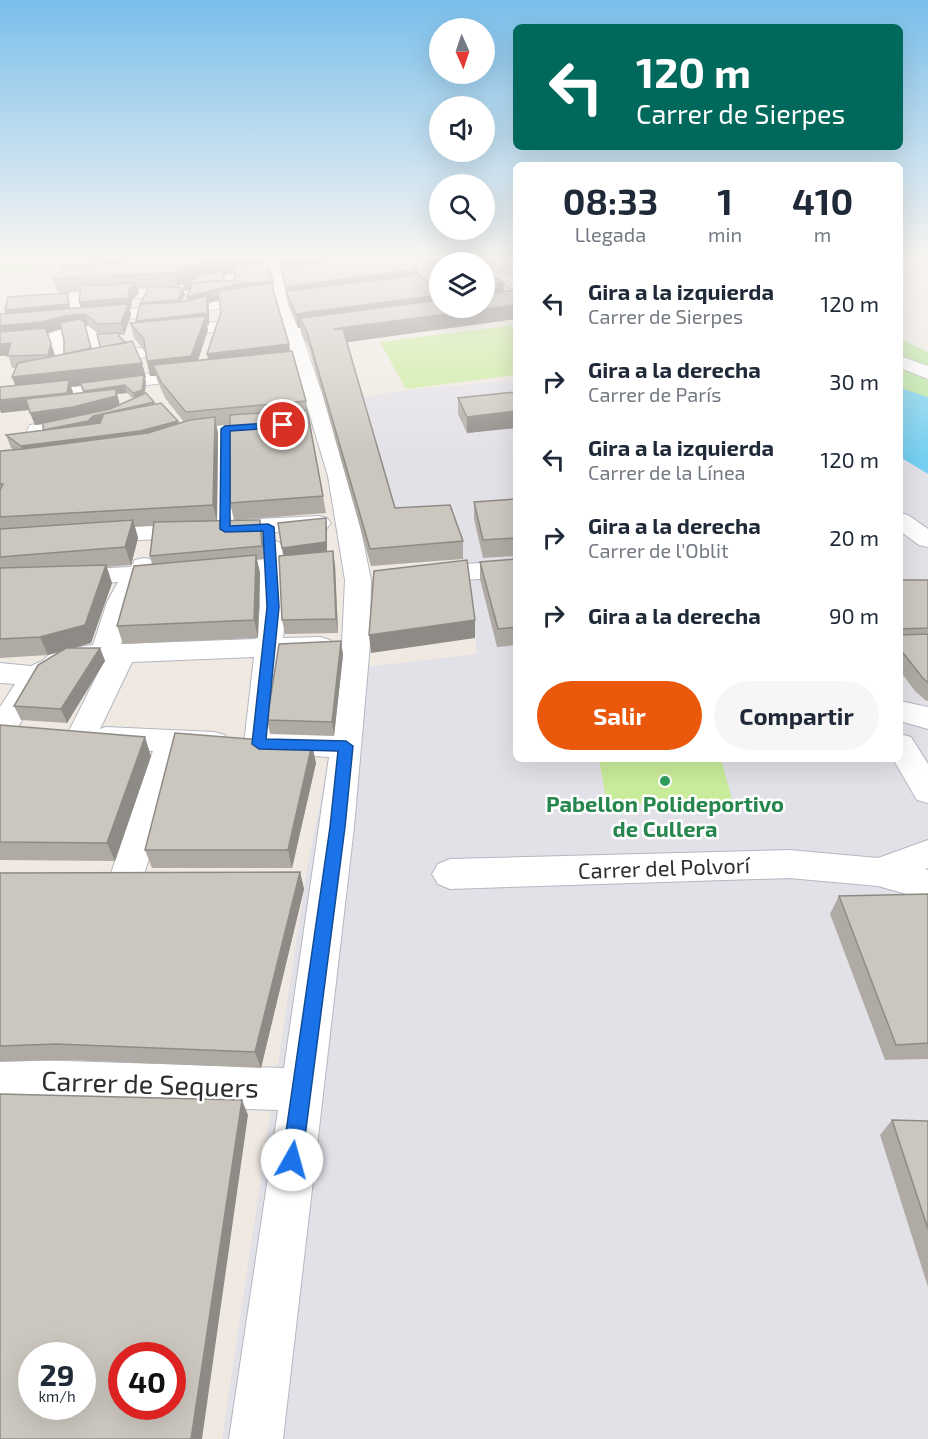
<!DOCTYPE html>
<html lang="es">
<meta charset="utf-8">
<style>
:root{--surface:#fff;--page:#f6f6f7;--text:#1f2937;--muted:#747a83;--accent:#ea580c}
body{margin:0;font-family:"Exo 2",sans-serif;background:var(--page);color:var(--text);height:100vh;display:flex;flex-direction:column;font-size:22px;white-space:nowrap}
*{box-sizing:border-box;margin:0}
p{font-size:20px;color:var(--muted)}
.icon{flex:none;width:33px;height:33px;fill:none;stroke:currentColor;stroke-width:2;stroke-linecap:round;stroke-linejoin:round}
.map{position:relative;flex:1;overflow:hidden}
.side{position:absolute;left:513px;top:162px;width:390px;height:600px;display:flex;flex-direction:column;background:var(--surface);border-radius:9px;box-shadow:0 6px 24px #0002}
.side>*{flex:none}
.hud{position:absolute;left:513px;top:24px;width:390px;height:126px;border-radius:9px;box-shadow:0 6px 24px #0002;background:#00695c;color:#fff;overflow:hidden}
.needle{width:39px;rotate:177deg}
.tools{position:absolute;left:429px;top:18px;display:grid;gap:12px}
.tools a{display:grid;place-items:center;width:66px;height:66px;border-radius:50%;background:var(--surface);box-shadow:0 6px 24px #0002;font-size:30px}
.speed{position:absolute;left:18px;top:1342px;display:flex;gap:12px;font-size:30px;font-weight:700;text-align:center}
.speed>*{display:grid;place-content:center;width:78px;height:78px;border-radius:50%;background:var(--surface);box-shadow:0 6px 24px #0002;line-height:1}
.speed small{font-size:15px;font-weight:400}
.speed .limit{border:9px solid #d22;background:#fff;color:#111}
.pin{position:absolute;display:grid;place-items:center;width:51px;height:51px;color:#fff;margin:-26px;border:3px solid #fff;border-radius:50%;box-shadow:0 2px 6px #0007}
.me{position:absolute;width:66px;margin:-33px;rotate:7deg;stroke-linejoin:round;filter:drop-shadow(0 0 4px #0008)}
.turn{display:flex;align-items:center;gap:21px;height:126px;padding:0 24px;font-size:27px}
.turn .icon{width:78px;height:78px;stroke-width:2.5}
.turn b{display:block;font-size:42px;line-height:51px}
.eta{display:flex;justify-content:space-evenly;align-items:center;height:102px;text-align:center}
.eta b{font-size:36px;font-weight:700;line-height:42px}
.cta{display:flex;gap:12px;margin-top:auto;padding:12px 24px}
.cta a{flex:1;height:69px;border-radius:36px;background:var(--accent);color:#fff;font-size:24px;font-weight:700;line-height:69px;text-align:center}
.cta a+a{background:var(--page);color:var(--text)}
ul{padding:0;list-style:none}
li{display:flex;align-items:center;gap:18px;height:78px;padding:0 24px}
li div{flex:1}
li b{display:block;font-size:22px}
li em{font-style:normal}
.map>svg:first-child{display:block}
.industrial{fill:#e3e1e8}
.green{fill:#b6e59e}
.pitch{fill:#c9ec9a}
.water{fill:#75cff0}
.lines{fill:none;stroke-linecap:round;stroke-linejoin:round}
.minor-casing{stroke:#b4b7c1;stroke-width:2}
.minor{fill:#fff;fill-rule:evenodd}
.wall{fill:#afaba4;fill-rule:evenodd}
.shaded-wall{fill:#8e8b86}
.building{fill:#cbc7bf;stroke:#8e8b86;stroke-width:1.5;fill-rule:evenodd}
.route{fill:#1a73e8;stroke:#114b97;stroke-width:1.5}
.leisure-dot{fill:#2e9e5b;stroke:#fff;stroke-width:2}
.labels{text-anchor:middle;stroke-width:5;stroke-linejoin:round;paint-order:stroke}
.leisure-label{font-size:22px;font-weight:bold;fill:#27864d;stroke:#fff}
.street-label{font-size:22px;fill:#2e2e2e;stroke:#fff}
.near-street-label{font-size:27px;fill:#2e2e2e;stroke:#fff}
</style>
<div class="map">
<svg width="928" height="1439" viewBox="0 0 928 1439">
<rect width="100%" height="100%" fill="#efe9e1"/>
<path class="industrial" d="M516,380V759H900V457L928,474V1439H222L308,863L347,669L477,654L466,569L450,523L396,525L360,398L399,391Z"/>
<path class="green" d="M0,258H142L0,274Z
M900,339L928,352V453L900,438Z"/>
<path class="pitch" d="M516,325V375L406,389L380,342Z
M599,759H721L733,803L607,804Z"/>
<path class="water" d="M900,388L928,397V474L900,457Z"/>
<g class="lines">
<defs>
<path id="minor" d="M262,258H276L350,476L371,580L370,644L354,827L283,1439H229L278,1110L0,1101V1059L284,1068L329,757L265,753L259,755L248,752L244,744L254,657L132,662L100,729L106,727L214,732L225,735L229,743L225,751L214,754L184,753L139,889L127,894L115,889L109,879L153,751L106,749L95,746L93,742L81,748L70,745L66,737L103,663L72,665L62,675L44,683L11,739L0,742V707L15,684L0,683V663L31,666L42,661L53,651L93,645L107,602L118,582L0,589V573L131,567L135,560L144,558L153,560L156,565V569L170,567L179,570L183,575L179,580L145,584L133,602L121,644L256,639L260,607L259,574L218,578L209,575L205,570L209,565L258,559V547L261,542L270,540L279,542L282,547L283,557L320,554L329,556L332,561L329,566L284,572L286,607L283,638L320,637L330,640L334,646L330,652L282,656L275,733L331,734L342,644L345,580L328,476L267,274L217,282L180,295L107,300L86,298L85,312L186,305L259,291L265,293L267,296L259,301L186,315L90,321L83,318L76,322L68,317L69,293L71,290H107L178,285L214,273L264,266Z
M387,258H421C414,265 367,272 360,265L363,262Z
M484,261L516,279V291L484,273V262H480Z
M215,322L221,323L224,327L221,331L167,337L161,336L158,332L161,328L167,327Z
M74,323L98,328L106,354L139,348L145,349L148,353L145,357C126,362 72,377 55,373C49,364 56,357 46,343C50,328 60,326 74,323ZM74,333L84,335L89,358L71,362V353L64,343L65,337Z
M900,356L928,366V379L900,368Z
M195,368L202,370L204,374L202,378L31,400L24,398L21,394L24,390L31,388Z
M83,415L90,417L93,421L90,425L48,433V436L69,432L76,434L79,438L76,442C63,446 34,457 28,438C26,433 27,429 30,425Z
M271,420L278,422L281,426L278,430L235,435L237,520L319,516L327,518L331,523L327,528L225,536L97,542L89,540L85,535L89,530L97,528L213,522L215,436C200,437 183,446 169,442L166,438C177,422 250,421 271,420Z
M900,513L908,515L928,529V547L919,545L900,531Z
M516,560V576L429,583L420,580L416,575L420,570L429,567Z
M900,701L928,707V729L900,721Z
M900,734L911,737L928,764V803L917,800L893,759H900Z
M928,840V868L925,869L928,870V900L878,886L789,878L450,889L438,884L432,874L438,864L450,859L789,850L878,858Z"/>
</defs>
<use href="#minor" class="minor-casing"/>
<use href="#minor" class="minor"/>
</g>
<path class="wall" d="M173,258H265L289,344L290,351L306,401L323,496L326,513L234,520L230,503V425L216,426L218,433L217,521L262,533L265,559L257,560L260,573L258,638L123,644L117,626L152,564L150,556L153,526L135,527L138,538L131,565L107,567L112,583L91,643L73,648H100L105,661L67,723L21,720L14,706L60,652L48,655L0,658V451L14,450L11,448L6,435L43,430V424L35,425L30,410L1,413L15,386L16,368H12L8,355L0,356V314L6,313L5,310L81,308L80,292L58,293L53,279ZM234,273L235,280H225L224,275ZM183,284L185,291H190L188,300L182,302L185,295L183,288L173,287H178ZM138,289H147L141,303L136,322L130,323L134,338L145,352L150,376H156L157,380L165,398L184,422L179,424L178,421L155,405L145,393L146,383L145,378H146L142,363L121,339L120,335H124L131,315L130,309H131L132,300L139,293ZM219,300L221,312L207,354L208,359L198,360L208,330L207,325H209V303ZM85,326H88L99,334L100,347L92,349ZM61,329L64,340V354L55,356L47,333ZM81,386L83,393L73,394L71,387ZM127,393L133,399L119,405L117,394Z
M274,258H408L418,269V275H419L440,293V308H484V275L491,279L496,278L504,283L503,292L516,290V319L347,342L395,508L450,505L463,541V559L371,566L309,347L301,333V328H298L288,305L283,278L277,262H275Z
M426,258H466V262H440V268L436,269L427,262Z
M516,392V428L467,433L458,414V398Z
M516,499V556L483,558L474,519V502Z
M278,523L327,527V551L310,553L335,565L338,633L285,634L282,620L284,556Z
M516,559V645L497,647L480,579V562Z
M900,580H928V701L925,700L915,691L900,671Z
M341,641L343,655L334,736L270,734L267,720Z
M0,725L151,756L115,861L0,860Z
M316,763L292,868H152L145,850Z
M300,872L304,889L261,1068L67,1060L0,1062V873Z
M928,894V1059L885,1060L830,914L839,896Z
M892,1120L928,1121V1287L880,1135Z"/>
<path class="shaded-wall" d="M243,258H265L266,268L224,275L225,287L233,285L273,281L274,292L235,296L209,303V325H207L208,330L194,372L153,365L156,376H150L147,361L191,356L139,332L136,321L189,308L187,297L223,288L185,291L183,284L178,287L175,273L189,266Z
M320,258H397L281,268L282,278L280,264Z
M457,258H466V262H440V268L436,269V261Z
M418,269V283L287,292L286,287Z
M136,282L139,293L132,300L131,309H130L131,315L124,335L121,323L82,313L79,302L129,289Z
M504,283L503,294L484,298V287Z
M183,288L185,295L179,308L178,300Z
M67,293L72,315L8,321L5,310Z
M440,295V308L300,318L301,328H298L296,314Z
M516,305V319L334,344L333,329Z
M85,314L88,326L69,327L45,334L0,337V326L65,316Z
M11,343L15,355L0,356V344Z
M51,343L55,355L51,367L48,355Z
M289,344L291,360L210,369L207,354Z
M142,363L146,378H145L146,383L144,398L135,401L133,393L144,379L71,387L73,392L71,405L1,413L0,410V400L18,393L12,377Z
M125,385L127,393L117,394L119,401L120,408L77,420L35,425L30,413L86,399L84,391Z
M154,402L157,410L95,424L43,430L93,416Z
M516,411V428L467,433V417Z
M215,417L218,433L217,523L213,505Z
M178,421L181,433L26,459L21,446Z
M326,518L327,527V551L284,557L282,548Z
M133,520L138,538L131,565L125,547Z
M260,520L262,533L265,559L262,546Z
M333,551L335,565L338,633L336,619Z
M256,555L260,573L258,638L254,620Z
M106,565L112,583L91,643L48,655L40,637Z
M475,620V638L371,653L369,635Z
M341,641L343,655L334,736L332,722Z
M100,648L105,661L67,723L61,709Z
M145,737L151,756L115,861L107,843Z
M312,744L316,763L292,868L288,850Z
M300,872L304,889L261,1068L255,1052Z
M242,1100L248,1115L202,1439H191Z"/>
<path class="building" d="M173,258H243L189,266L175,273L53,279L63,267Z
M278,258H320L280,264Z
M343,258H408L418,269L286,287L281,268Z
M430,258H457L436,261Z
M267,261L273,281L233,285L187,297L193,283L235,280L233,266Z
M223,271V280L183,284L202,275Z
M419,275L440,293V295L296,314L286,291Z
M484,275L491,279L496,278L504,283L484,287Z
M136,282L129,289L128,298L79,302L81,284L104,286Z
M271,283L289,344L207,354L221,312L218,291Z
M149,286L183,288L178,300L141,303Z
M516,290V305L333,329H343L395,508L450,505L463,541L370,549L307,332L300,318L440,300V308H484V294Z
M67,293L69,304L5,310L8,297Z
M207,296V313L136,321L140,304L182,302Z
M128,304L121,323L98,324L85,314L65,316L42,322L0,326V314Z
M206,316L191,356L147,361L144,339L130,323Z
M78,319L84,321L91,348L64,354V340L60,323Z
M45,328L51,343L48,355L7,356L11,343L0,344V332Z
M120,333L119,336L126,343L100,347L97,334Z
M132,341L142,363L12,377L18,363Z
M292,351L306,401L186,412L161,382L153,365Z
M144,375L142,390L133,393L125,385L84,391L80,383Z
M69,380L67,393L0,400V387Z
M116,389V396L73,407L30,413L26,399Z
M516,392V411L467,417L458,398Z
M146,393L154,402L93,416L88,421L43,430V423L110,409Z
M161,403L178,421L140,431L21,446L6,435L100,423L104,414Z
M307,410L323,496L230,503V415Z
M215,417L213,505L0,517V490L3,484H0V451L23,449L148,433L190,420Z
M516,499V538L483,540L474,502Z
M326,518V542L282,548L278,523Z
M133,520L125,547L0,557V529Z
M260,520L262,546L150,556L154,522Z
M333,551L336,619L282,620L279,556Z
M256,555L254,620L117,626L134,566Z
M516,559V627L498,629L480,562Z
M467,560L475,620L369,635L374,571Z
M106,565L85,625L40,637L0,639V568Z
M900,580H928V628L900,629Z
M928,634V683L922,677L900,649V635Z
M341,641L332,722L267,720L279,644Z
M66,648H100L61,709L14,706L38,665Z
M0,725L145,737L107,843L0,842Z
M175,733L312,744L288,850H145Z
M300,872L255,1052L56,1044L0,1046V873Z
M928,894V1043L896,1045L839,896Z
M0,1094L242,1100L191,1439H0ZM32,1356H82V1407H32ZM122,1356H172V1407H122Z
M892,1120L928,1121V1229Z"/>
<linearGradient id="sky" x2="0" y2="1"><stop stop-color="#7abfeb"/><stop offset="0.56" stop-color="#f8f5f2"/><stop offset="1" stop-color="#f8f5f2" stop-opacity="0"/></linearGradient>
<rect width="928" height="459" fill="url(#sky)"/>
<path class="route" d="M283,422L286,423V427L230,431V526L268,524L274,527L279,607L266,739L346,741L353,746L345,827L302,1160L299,1167L292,1170L285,1167L282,1160L330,827L338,751L259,749L252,744L267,607L263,531L225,532L220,529L221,429L225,426Z"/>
<circle class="leisure-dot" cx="665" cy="781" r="6"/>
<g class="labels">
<g class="leisure-label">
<text x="665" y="812">Pabellon Polideportivo<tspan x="665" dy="25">de Cullera</tspan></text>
</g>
<g class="street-label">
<text transform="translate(664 868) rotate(-2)" y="8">Carrer del Polvorí</text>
</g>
<g class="near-street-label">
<text transform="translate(150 1085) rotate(2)" y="9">Carrer de Sequers</text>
</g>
</g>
</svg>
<div class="tools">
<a><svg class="needle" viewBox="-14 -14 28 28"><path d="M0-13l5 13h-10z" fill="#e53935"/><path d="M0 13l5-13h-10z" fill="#747a83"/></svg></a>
<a><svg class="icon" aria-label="sound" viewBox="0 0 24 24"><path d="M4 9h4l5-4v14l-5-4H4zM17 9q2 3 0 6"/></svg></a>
<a><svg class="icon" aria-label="search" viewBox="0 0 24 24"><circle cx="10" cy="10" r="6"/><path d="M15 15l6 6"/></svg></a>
<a><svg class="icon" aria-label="layers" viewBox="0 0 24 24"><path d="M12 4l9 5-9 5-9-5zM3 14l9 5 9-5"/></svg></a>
</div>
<div class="speed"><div>29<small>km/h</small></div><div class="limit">40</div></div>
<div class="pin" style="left:283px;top:425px;background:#d93025"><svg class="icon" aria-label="arrive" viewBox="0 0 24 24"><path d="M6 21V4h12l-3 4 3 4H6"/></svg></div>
<svg class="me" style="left:292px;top:1160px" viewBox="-20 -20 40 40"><circle r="19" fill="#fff"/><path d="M0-13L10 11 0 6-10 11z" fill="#1a73e8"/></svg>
<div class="hud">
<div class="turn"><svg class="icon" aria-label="left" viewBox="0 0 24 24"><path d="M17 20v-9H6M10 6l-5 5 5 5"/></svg><div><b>120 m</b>Carrer de Sierpes</div></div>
</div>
<section class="side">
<div class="eta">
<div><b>08:33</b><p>Llegada</p></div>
<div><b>1</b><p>min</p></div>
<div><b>410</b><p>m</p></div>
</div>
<ul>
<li><svg class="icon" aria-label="left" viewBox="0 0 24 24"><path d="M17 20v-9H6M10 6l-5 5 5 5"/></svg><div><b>Gira a la izquierda</b><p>Carrer de Sierpes</p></div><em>120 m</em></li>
<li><svg class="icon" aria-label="right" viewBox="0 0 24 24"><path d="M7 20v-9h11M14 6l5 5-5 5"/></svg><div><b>Gira a la derecha</b><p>Carrer de París</p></div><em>30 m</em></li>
<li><svg class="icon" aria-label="left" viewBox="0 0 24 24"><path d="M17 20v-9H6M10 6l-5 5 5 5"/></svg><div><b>Gira a la izquierda</b><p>Carrer de la Línea</p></div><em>120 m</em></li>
<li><svg class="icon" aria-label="right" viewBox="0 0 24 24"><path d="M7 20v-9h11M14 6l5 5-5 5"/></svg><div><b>Gira a la derecha</b><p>Carrer de l'Oblit</p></div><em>20 m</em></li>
<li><svg class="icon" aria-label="right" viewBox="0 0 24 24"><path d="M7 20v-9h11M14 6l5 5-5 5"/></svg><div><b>Gira a la derecha</b></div><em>90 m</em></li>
</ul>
<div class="cta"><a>Salir</a><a>Compartir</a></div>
</section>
</div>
